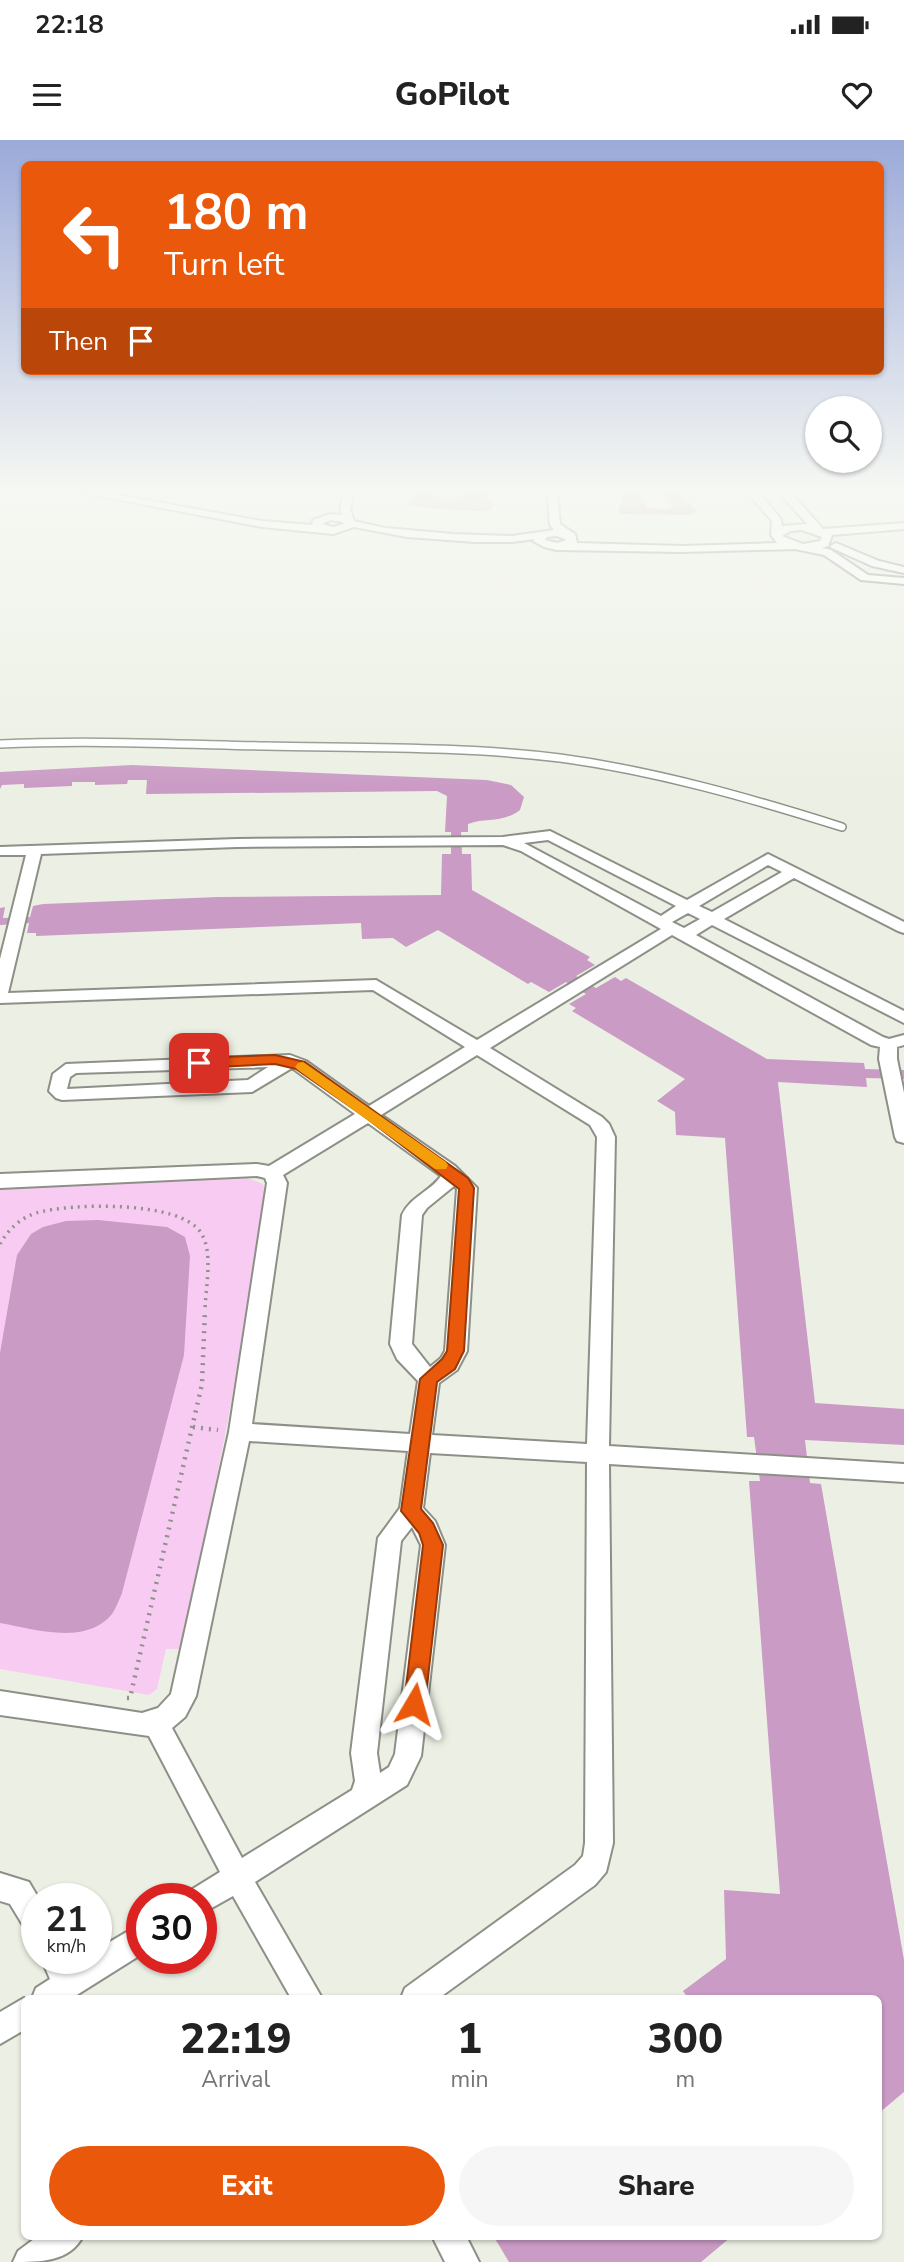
<!DOCTYPE html>
<style>
:root{--surface:#fff;--page:#f6f6f6;--text:#222;--muted:#767676;--accent:#ea580c}
body{margin:0;font-family:"Nunito Sans",sans-serif;background:var(--page);color:var(--text);height:100vh;display:flex;flex-direction:column;font-size:26px;white-space:nowrap}
*{box-sizing:border-box;margin:0}
p{font-size:23px;color:var(--muted)}
.icon{flex:none;width:38px;height:38px;fill:none;stroke:currentColor;stroke-width:2;stroke-linecap:round;stroke-linejoin:round}
.map{position:relative;flex:1;overflow:hidden}
.details{position:absolute;left:21px;top:1855px;width:861px;height:245px;display:flex;flex-direction:column;background:var(--surface);border-radius:10px;box-shadow:0 2px 5px #0004}
.details>*{flex:none}
.banner{position:absolute;left:21px;top:21px;width:863px;height:214px;border-radius:10px;box-shadow:0 2px 5px #0004;background:#ea580c;color:#fff;overflow:hidden}
.fabs{position:absolute;left:805px;top:256px;display:grid;gap:14px}
.fabs a{display:grid;place-items:center;width:77px;height:77px;border-radius:50%;background:var(--surface);box-shadow:0 2px 5px #0004;font-size:35px}
.speed{position:absolute;left:21px;top:1743px;display:flex;gap:14px;font-size:35px;font-weight:700;text-align:center}
.speed>*{display:grid;place-content:center;width:91px;height:91px;border-radius:50%;background:var(--surface);box-shadow:0 2px 5px #0004;line-height:1}
.speed small{font-size:18px;font-weight:400}
.speed .limit{border:10px solid #d22;background:#fff;color:#111}
.pin{position:absolute;display:grid;place-items:center;width:60px;height:60px;color:#fff;margin:-30px;border-radius:14px;box-shadow:0 4px 10px #0006}
.me{position:absolute;width:77px;margin:-38px;rotate:7deg;stroke-linejoin:round;filter:drop-shadow(0 0 5px #0008)}
.turn{display:flex;align-items:center;gap:24px;height:147px;padding:0 28px;font-size:32px}
.turn .icon{width:91px;height:91px;stroke-width:2.5}
.turn b{display:block;font-size:49px;line-height:60px}
.then{display:flex;align-items:center;height:66px;padding:0 28px;background:#0003;gap:14px;font-size:26px}
.eta{display:flex;justify-content:space-evenly;align-items:center;height:119px;text-align:center}
.eta b{font-size:42px;font-weight:800;line-height:49px}
.cta{display:flex;gap:14px;margin-top:auto;padding:14px 28px}
.cta a{flex:1;height:80px;border-radius:42px;background:var(--accent);color:#fff;font-size:28px;font-weight:800;line-height:80px;text-align:center}
.cta a+a{background:var(--page);color:var(--text)}
.status{display:flex;justify-content:space-between;align-items:center;height:49px;padding:0 35px;background:var(--surface);direction:ltr}
.status svg{height:19px;fill:currentColor}
header{display:flex;justify-content:space-between;align-items:center;height:91px;padding:0 28px;background:var(--surface);font-size:32px;font-weight:800}
.map>svg:first-child{display:block}
.green{fill:#f8cbf3}
.water{fill:#ca9bc5}
.lines{fill:none;stroke-linecap:round;stroke-linejoin:round}
.service-casing{stroke:#8c9086;stroke-width:10}
.minor-casing{stroke:#8c9086;stroke-width:4}
.path-far1{stroke:#8f9289;stroke-width:3.5;stroke-dasharray:2 5;stroke-linecap:butt}
.path{stroke:#8f9289;stroke-width:4.5;stroke-dasharray:2 6;stroke-linecap:butt}
.service{stroke:#fff;stroke-width:7}
.minor{fill:#fff;fill-rule:evenodd}
.route{fill:#ea580c;stroke:#983908;stroke-width:2}
.slow{fill:#f59e0b}
</style>
<div class="status"><b>22:18</b><svg viewBox="0 0 49 12"><path d="M0 12V9h3v3zM5 12V6h3v6zM10 12V3h3v9zM15 12V0h3v12zM26 1h20v11H26zM47 4h2v5h-2z"/></svg></div>
<header><svg class="icon" aria-label="menu" viewBox="0 0 24 24"><path d="M4 6h16M4 12h16M4 18h16"/></svg>GoPilot<svg class="icon" aria-label="heart" viewBox="0 0 24 24"><path d="M12 20l-8-8c-3-5 5-10 8-4 3-6 11-1 8 4z"/></svg></header>
<div class="map">
<svg width="904" height="2122" viewBox="0 0 904 2122">
<rect width="100%" height="100%" fill="#ecf0e4"/>
<path class="green" d="M245,1037L263,1044L266,1056L228,1280L182,1509H166L157,1549L149,1555L0,1529V1049Z"/>
<path class="water" d="M415,352H430L444,361L460,357V352H484L493,365L491,370C482,373 415,368 408,364Z
M621,352H641V357L647,368L667,369L674,366L666,360L664,352H680L697,372L690,375L622,374L618,369L623,360Z
M132,625L487,640L511,645L524,657L520,670C501,684 487,677 468,684V692H461L462,714H471L472,750L590,817L587,820L595,825L576,836L596,848L615,837L621,841L626,838L767,919L864,923L865,929L904,930V939L866,938L867,947L778,942L815,1263L904,1269V1305L805,1300L810,1343L821,1344L904,1820V1952L879,1973L878,1858H688L683,1851L726,1819L724,1750L780,1754L749,1341H760L754,1297H747L725,998L676,995L675,972L657,961L685,939L572,871L576,868L569,864L586,854L566,842L549,852L531,842L528,844L438,790L406,807L393,798L362,799L361,783L36,796V793H27L29,783L0,785V768L5,767L3,778L30,777L33,766L43,764L218,757L441,755L442,714H451V692H445L447,656L437,651L146,654L147,640H128L127,644L95,645V642H72V646L24,648V644L2,645L0,649V632Z
M98,1080L167,1087L185,1097L190,1116L184,1215L122,1453C119,1460 116,1468 112,1474C86,1506 34,1489 0,1483V1213L17,1115L31,1094L43,1087L66,1081Z
M494,2097H731L701,2122H509Z"/>
<g class="lines">
<defs>
<path id="service" d="M0,604C88,600 176,604 264,606C363,608 462,606 560,618C656,631 750,658 842,687"/>
<path id="minor" d="M78,352H101L262,381L312,385L313,380L330,374L342,375L340,369L344,352H354L350,369L354,381L385,388L453,394L512,396L554,390L550,385L547,352H557L560,384L575,394L577,403L682,406L777,403L771,395L772,381L747,352H758L781,379L782,386L807,384L779,352H790L823,389L904,383V389L832,395L828,406L822,408L831,410L868,435L904,438V444L861,440L824,415L795,409L682,412L557,410L544,407L533,401L535,399L512,402H475L407,397L354,387L333,394L262,387ZM331,380L342,382L344,384L333,387L322,384ZM802,390L822,397L820,401L803,404L782,396L791,391ZM557,396L567,400L557,403L545,400L547,397Z
M836,403L879,421L904,427V433L872,426L832,408L830,406Z
M550,691L687,760L768,714L904,782V793L898,791L794,738L724,779L904,871V883L712,785L696,795L883,897L889,899L904,895V905L897,907V919L904,953V1003L897,1001L895,997L879,919L880,907L871,905L672,795L490,908L602,977L609,984L615,997L609,1306L904,1324V1342L609,1324L613,1703L606,1732L595,1745L439,1858H401L405,1848L575,1725L583,1716L585,1703L587,1322L430,1313L423,1368L435,1381L445,1405L421,1616L407,1645L255,1742L322,1858H291L233,1756L201,1774V1759H188L191,1750L220,1732L149,1596L0,1575V1551L142,1573L158,1568L171,1554L229,1292L267,1043L265,1038L257,1036L0,1048V1034L257,1024L269,1026L355,974L292,928L252,952L62,960L56,958L49,951L53,934L66,924L290,915L306,921L369,966L465,907L373,850L0,863V819L26,715H0V707L237,699L503,697ZM548,700L676,766L661,776L524,703ZM503,705L521,711L661,789L477,900L376,840L8,853L41,714L237,707ZM768,725L782,732L712,772L699,766ZM688,773L700,779L684,788L672,782ZM477,915L590,985L597,997L587,1304L432,1295L439,1243L457,1230L467,1211L477,1048L455,1026L381,975ZM268,927L248,940L67,949L70,937L76,933ZM368,983L441,1036C430,1052 411,1056 402,1075L390,1204L397,1219L418,1241L410,1294L252,1284L287,1043L283,1035ZM454,1046L457,1049L445,1211L441,1218L430,1227L412,1204L422,1075L427,1068ZM249,1301L408,1311L400,1368L378,1398L351,1613L355,1641L352,1650L242,1718L172,1588L185,1577L196,1556ZM412,1387L421,1405L395,1614L389,1627L380,1633L377,1613L401,1401Z
M0,1733L29,1742L39,1759H37V1796L27,1792L10,1764L0,1761Z
M142,1783V1814L72,1858H32L36,1848L50,1839L41,1818H70L73,1824L82,1818H96V1810Z
M24,1858V1890L0,1904V1872Z
M38,2096H83C70,2122 40,2122 13,2122L18,2111Z
M432,2096H466L479,2122H445Z"/>
</defs>
<use href="#service" class="service-casing"/>
<use href="#minor" class="minor-casing"/>
<path class="path-far1" d="M0,1104C8,1090 20,1078 36,1073C70,1063 181,1060 201,1093C214,1113 205,1149 205,1172"/>
<path class="path" d="M193,1287L218,1290
M127,1558H130L202,1244L205,1170"/>
<use href="#service" class="service"/>
<use href="#minor" class="minor"/>
</g>
<linearGradient id="sky" x2="0" y2="1"><stop stop-color="#9caada"/><stop offset="0.54" stop-color="#f6f8f3"/><stop offset="1" stop-color="#f6f8f3" stop-opacity="0"/></linearGradient>
<rect width="904" height="649" fill="url(#sky)"/>
<path class="route" d="M275,915L305,922L468,1038L474,1048L464,1211L455,1229L437,1242L421,1369L433,1383L443,1405L425,1564L422,1570L414,1573L407,1570L404,1564L423,1405L419,1393L401,1371L420,1239L442,1219L447,1211L459,1049L365,977L296,929L275,924L199,928L192,923L199,918Z"/>
<path class="slow" d="M303,922L446,1022L448,1025L446,1029H435L298,930L295,927L298,923Z"/>
</svg>
<div class="fabs">
<a><svg class="icon" aria-label="search" viewBox="0 0 24 24"><circle cx="10" cy="10" r="6"/><path d="M15 15l6 6"/></svg></a>
</div>
<div class="speed"><div>21<small>km/h</small></div><div class="limit">30</div></div>
<div class="pin" style="left:199px;top:923px;background:#d93025"><svg class="icon" aria-label="arrive" viewBox="0 0 24 24"><path d="M6 21V4h12l-3 4 3 4H6"/></svg></div>
<svg class="me" style="left:414px;top:1564px" viewBox="-20 -20 40 40"><path d="M0-17L14 15 0 8-14 15z" fill="#ea580c" stroke="#fff" stroke-width="4"/></svg>
<div class="banner">
<div class="turn"><svg class="icon" aria-label="left" viewBox="0 0 24 24"><path d="M17 20v-9H6M10 6l-5 5 5 5"/></svg><div><b>180 m</b>Turn left</div></div>
<div class="then">Then<svg class="icon" aria-label="arrive" viewBox="0 0 24 24"><path d="M6 21V4h12l-3 4 3 4H6"/></svg></div>
</div>
<section class="details">
<div class="eta">
<div><b>22:19</b><p>Arrival</p></div>
<div><b>1</b><p>min</p></div>
<div><b>300</b><p>m</p></div>
</div>
<div class="cta"><a>Exit</a><a>Share</a></div>
</section>
</div>
